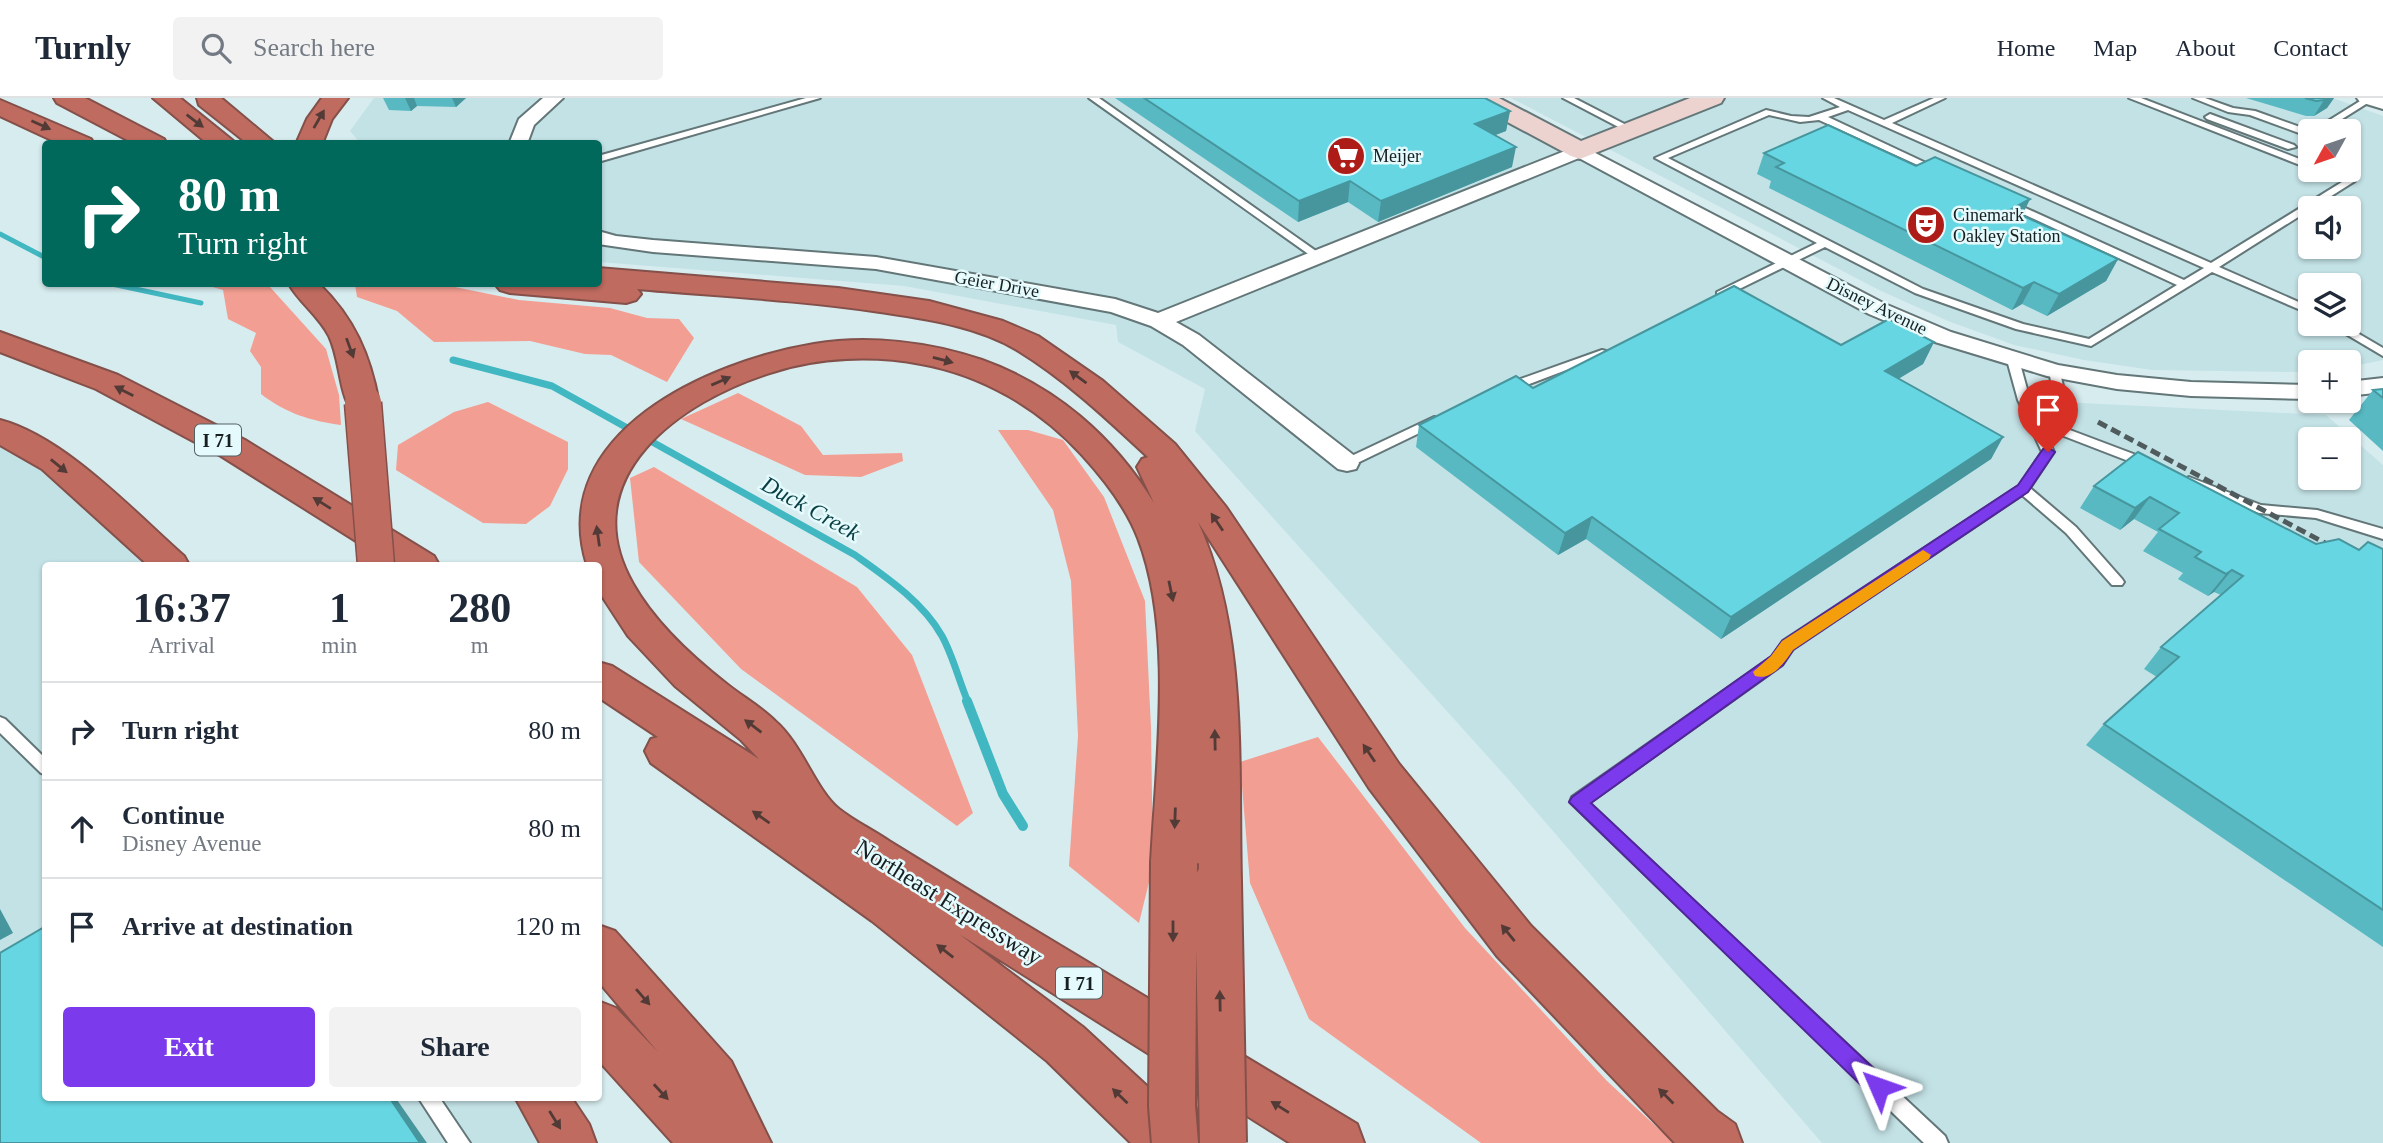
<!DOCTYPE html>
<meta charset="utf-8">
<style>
:root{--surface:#fff;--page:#f2f2f3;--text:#1f2937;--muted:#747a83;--line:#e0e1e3;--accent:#7c3aed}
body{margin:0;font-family:Georgia,serif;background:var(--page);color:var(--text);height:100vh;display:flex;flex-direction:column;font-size:26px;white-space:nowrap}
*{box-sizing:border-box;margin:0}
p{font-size:23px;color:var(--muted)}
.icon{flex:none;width:38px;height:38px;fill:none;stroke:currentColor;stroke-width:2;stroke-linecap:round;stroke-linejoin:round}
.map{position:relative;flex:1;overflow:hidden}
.sheet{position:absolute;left:42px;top:464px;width:560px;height:539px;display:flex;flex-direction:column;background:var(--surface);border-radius:7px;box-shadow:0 2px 5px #0004}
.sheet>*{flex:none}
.guide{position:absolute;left:42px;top:42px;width:560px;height:147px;border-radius:7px;box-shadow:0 2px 5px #0004;background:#00695c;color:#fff;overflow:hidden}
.needle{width:46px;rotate:230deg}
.fabs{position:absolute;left:2298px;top:21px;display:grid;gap:14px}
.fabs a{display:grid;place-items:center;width:63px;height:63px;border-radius:7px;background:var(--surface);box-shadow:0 2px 5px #0004;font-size:35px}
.pin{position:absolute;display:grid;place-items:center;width:60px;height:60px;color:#fff;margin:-72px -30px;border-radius:50% 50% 50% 0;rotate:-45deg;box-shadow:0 0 7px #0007}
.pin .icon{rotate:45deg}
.me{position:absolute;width:77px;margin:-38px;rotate:313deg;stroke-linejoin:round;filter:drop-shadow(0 0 5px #0008)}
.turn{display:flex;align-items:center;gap:24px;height:147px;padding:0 21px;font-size:32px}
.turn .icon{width:91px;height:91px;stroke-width:2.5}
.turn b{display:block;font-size:49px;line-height:60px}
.eta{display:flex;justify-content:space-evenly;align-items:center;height:119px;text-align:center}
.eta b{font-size:42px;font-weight:600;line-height:49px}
.button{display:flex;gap:14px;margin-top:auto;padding:14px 21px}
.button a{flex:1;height:80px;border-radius:7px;background:var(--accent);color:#fff;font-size:28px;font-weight:600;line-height:80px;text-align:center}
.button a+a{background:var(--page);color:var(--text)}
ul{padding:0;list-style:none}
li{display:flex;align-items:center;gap:21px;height:98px;padding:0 21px;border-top:2px solid var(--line)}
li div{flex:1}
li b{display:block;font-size:26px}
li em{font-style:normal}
header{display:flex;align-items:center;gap:42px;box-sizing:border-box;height:98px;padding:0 35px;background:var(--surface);border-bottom:2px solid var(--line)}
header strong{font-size:33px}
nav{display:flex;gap:38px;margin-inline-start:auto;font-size:24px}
.search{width:490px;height:63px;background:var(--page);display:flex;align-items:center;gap:18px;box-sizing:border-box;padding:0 24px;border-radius:7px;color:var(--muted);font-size:26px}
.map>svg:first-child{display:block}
.built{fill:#c3e2e6;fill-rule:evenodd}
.forest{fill:#f39e92}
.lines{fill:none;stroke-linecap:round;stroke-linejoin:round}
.stream-far2{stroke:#41b7c2;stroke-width:5}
.stream-far1{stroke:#41b7c2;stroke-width:7}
.stream{stroke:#41b7c2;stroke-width:10}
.lane-casing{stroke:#637678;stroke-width:4}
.street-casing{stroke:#637678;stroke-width:4}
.secondary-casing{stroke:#637678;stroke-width:4}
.highway-casing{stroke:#84504a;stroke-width:4}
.lane{fill:#fff;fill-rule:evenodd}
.street{fill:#fff;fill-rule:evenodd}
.secondary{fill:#ecd3cf;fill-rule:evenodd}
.highway{fill:#bf6b60;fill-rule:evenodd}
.rail{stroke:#4f5b5c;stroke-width:5;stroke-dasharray:10 5;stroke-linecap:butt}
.highway-bridge-far1-casing{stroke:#84504a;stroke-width:39;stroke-linecap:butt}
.highway-bridge-casing{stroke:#84504a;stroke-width:50;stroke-linecap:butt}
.highway-bridge-far1{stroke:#bf6b60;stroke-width:36}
.highway-bridge{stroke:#bf6b60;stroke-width:46}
.wall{fill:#58b9c2}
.shaded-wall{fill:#47969e}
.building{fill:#66d7e2;stroke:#47969e;stroke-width:2}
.oneway{fill:#523a36}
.route{fill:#7c3aed;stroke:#51269a;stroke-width:2}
.slow{fill:#f59e0b}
.labels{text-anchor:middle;stroke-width:5;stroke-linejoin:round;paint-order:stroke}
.far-poi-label{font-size:18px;fill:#171f20;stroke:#e4fafc;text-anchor:start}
.far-street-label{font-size:18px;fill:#171f20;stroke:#e4fafc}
.shield{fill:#e4fafc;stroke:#546162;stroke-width:2}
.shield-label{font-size:19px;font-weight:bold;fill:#171f20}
.water-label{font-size:23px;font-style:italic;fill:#093f44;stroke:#e4fafc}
.near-street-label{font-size:24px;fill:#171f20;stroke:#e4fafc}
</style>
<header>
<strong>Turnly</strong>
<div class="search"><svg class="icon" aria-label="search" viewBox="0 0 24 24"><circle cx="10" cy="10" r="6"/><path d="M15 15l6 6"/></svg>Search here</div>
<nav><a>Home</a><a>Map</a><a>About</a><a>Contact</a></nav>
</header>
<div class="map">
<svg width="2383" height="1045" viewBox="0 0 2383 1045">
<rect width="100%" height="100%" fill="#d7ecef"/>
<path class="built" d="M374,0H1481L1877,211L2002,259L2022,302L2326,317L2383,367V1045H1822L1508,681L1195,333L1205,291L1118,244L1116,227L904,188L599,164L598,46L360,45L350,33ZM2310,341H2348V380H2310Z
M1511,0H2333L2383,18V262L2349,269L2348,264H2310V273L2297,274L2152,272L2084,262L2014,247L1948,223L1879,192ZM2310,33H2348V72H2310ZM2310,110H2348V149H2310ZM2310,187H2348V226H2310Z
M0,333L123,424L171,467H46V999H541L570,1045H0Z"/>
<path class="forest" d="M202,186H265L270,189L326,251L339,297L341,327C311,323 285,315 261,296V269L250,253L256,235L228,221L223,192Z
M355,186H440L519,202L610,210L647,220L679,221L694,240L667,284L611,257L585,256L530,243L434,244L397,213L357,199Z
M738,295L801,328L823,357L902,355L903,363L861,379L805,377L681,321Z
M488,304L568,344V371L550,408L526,426L483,425L396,372L398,347L454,314Z
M998,332H1028L1063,342L1104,399L1145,503L1151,630L1153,768L1139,825L1069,768L1078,638L1071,483L1053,412Z
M654,369L857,489L912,557L973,715L957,728L741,571L639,464L630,380Z
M1318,639L1465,830L1607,983L1674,1045H1481L1309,921L1250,785L1240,664Z"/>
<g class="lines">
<path class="stream-far2" d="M0,136L46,160
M112,186L201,205
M453,262L460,264"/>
<path class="stream-far1" d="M453,262L552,288L855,457C886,479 923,504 942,538C953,558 959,583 968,604"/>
<path class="stream" d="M967,603L1003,696L1023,728"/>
<defs>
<path id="lane" d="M806,0H820L598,64V58Z
M1089,0H1099L1323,158L1318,161L1314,160Z
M1563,0H1574L1636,32L1628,34Z
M1823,0H1834L1884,22L1934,0H1945L1892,25L2211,165L2342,84L2314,72H2327L2355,83L2219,169L2310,209V216L2212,174L2091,248L2016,231L1915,195L1825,149L1725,198H1717V194L1817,145L1655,60L1766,12L1791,18L1809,19L1840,9ZM1848,12L2204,170L2184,182L2012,104H2006V108L2177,187L2089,241L2023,226L1923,191L1668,60L1769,17L1800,24L1819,22L1933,74L1941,72L1828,19Z
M2129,0H2141L2310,65V71Z
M2193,0H2205L2233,10L2255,13L2311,33L2310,39L2250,17L2228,14Z
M2365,0L2374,1L2323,33H2312Z
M2210,16L2294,47L2296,49L2288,51L2207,21L2205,19Z
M2329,226H2342L2383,250V258Z
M1602,252L1606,253V257L1511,293L1507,294L1501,290L1515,283Z
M2013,259L2019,262L2030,302L2037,318L2050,313L2056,308L2049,273L2055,270L2059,271L2068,309L2058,319L2046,323L2152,363L2154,366L2148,370L2144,369L2043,330L2054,354L2030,390L2076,429L2122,481L2124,484L2122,487H2112L2066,435L2022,397L1793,551L1782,567L1589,705L1945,1038L1948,1045H1924L1570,704L1572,699L1772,559L1783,543L2019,388L2042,354L2018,302L2007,262Z
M1434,319L1438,320L1440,323L1438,326L1351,368L1347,369L1341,365L1343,362Z
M2189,379L2261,407L2317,412L2383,431V441L2316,420L2259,415L2185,386L2183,383Z
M0,619L5,621L46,661V677L41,675L0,635Z
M418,999H439L470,1045H448Z"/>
<path id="street" d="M543,0H563L534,27L527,46H509L519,21Z
M2357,0H2383V11L2360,4Z
M1580,47L1885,206L1951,234L2058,267L2117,277L2191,284L2310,287V301L2191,298L2117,291L2047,278L1935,244L1869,216L1579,60L1176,224L1199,237L1356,359L1359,365L1356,371L1347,373L1338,371L1183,247L1151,228L1111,214L876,171L653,154L598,146V133L616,138L653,142L876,159L1115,201L1158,215Z
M2383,280V294L2348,298V284Z"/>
<path id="secondary" d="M1469,0H1499L1581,43L1690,0H1724L1721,5L1580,61L1571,58L1472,5Z"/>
<path id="highway" d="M54,0H85L164,41L167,46H135L57,5Z
M153,0H180L237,46H208Z
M197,0H221L276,46H248L199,7Z
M322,0H348L332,21L322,46H296L307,21Z
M0,2L91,41L94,46H60L0,18Z
M598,170L838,190L929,203L1003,223L1038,238L1103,283L1175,346L1226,409L1399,666L1531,828L1717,1013L1735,1026L1742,1045H1675L1497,858L1369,690L1198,424C1248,534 1238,666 1241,784L1234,798L1218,804L1202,798L1195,784V768L1190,779L1174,784L1158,779L1151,765C1156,665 1174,533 1138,440C1126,409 1104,381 1082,357C1040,311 983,277 921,266C874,257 819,259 773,274C681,302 572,379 633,486C655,525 692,559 728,587C743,599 761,609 775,623C802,646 816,693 839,711C854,723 873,732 889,743C931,769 973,795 1016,821C1130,889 1243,958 1357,1026L1364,1045H1290L959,836L1083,929L1188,1026L1195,1045H1131L1047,963L872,823L651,665L645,653L651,641L658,639L598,599V564L612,568L759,661L741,642L675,588L628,538L598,492V467H587C546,335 710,263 814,246C868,237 930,244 982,262C1055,288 1114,339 1154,405L1137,369L1142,361L1148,359C1107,321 1066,282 1017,252C977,228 926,221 880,214C800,202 718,198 637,191L641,196L636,202L626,205L510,195L500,192L495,186H598Z
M289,186H319C354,220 370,257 379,305L375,312L363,315L351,312C339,293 340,261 329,238C319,218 299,204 289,186Z
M0,234L118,277L245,342L434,458L439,467H394L221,358L96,291L0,254Z
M0,322C65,339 134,414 184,458L189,467H148L42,371L0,347Z
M598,827L615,833L731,963L771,1045H673L598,962V903L616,910L658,954L598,883Z
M515,999H571L589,1026L596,1045H540Z"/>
</defs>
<use href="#lane" class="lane-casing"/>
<use href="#street" class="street-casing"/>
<use href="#secondary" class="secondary-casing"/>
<use href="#highway" class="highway-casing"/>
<use href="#lane" class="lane"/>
<use href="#street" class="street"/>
<use href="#secondary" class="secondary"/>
<use href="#highway" class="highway"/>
<path class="rail" d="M2098,324L2340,453"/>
<defs>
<path id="highway-bridge-far1" d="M363,305L376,467"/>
<path id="highway-bridge" d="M1174,765L1172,1008L1175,1045
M1218,784L1223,1045"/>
</defs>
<use href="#highway-bridge-far1" class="highway-bridge-far1-casing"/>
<use href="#highway-bridge" class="highway-bridge-casing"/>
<use href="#highway-bridge-far1" class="highway-bridge-far1"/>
<use href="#highway-bridge" class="highway-bridge"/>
</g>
<path class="wall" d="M383,0H466L456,9L417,8L411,13L389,12Z
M1115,0H1485L1510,13L1506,33L1495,37L1512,69L1378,124L1348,104L1298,124Z
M2246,0H2334L2327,10L2314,18H2306Z
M1764,55L2030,101L2022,117L2118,161L2106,183L2047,218L2022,206L2012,212L1769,90L1771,83L1757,76Z
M1934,244L1923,266L1898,281L2003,339L1991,361L1721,541L1586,441L1558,457L1416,349L1419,327L1533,290Z
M2383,291V353L2349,322L2373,292Z
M2038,296L2054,304L2050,309H2039L2035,302Z
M2138,354L2316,446L2359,452L2383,451V849L2086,647L2104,626L2157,579L2144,571L2161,549L2221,497L2214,494L2208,498L2178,481L2183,475L2143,453L2158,434L2134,421L2120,432L2080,410L2094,388Z"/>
<path class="shaded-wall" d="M405,0H414L417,8L411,13Z
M452,0H466L456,9Z
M2328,0H2334L2327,10L2314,18L2324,2Z
M1510,13L1506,33L1472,46L1475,26Z
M1516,49L1512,69L1378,124L1381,103Z
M1350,83L1348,104L1298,124L1299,103Z
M2030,101L2020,122L2010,112Z
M2118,161L2106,183L2047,218L2059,196Z
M2034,184L2022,206L2012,212L2023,190Z
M1934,244L1923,266L1875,295L1885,273Z
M2003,339L1991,361L1721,541L1731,519Z
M2150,399L2134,421L2120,432L2135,410Z
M1592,419L1586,441L1558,457L1565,435Z
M2232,472L2214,494L2208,498L2226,476Z
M0,811L13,835L0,842Z
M389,999H395L427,1045H420Z"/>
<path class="building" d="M1144,0H1485L1510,13L1475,26L1516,49L1381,103L1350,83L1299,103Z
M2305,0H2328L2324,2L2316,3Z
M1828,27L1916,68L1935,59L2030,101L2010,112L2118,161L2059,196L2034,184L2023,190L1776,69L1784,65L1764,55Z
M1734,188L1841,247L1889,221L1934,244L1885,273L2003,339L1731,519L1592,419L1565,435L1419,327L1516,278L1533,290Z
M2383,291V300L2373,292Z
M2038,296L2050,297L2054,304L2042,303Z
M2138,354L2316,446L2339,441L2359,452L2368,444L2383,451V812L2104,626L2179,559L2161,549L2243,478L2232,472L2226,476L2195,459L2201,454L2159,431L2179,415L2150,399L2135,410L2094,388Z
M46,828V999H389L420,1045H0V855Z"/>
<defs><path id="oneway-solid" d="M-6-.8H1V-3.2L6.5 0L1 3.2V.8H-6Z" transform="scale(1.75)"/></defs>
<g class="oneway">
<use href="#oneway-solid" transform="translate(319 21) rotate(-60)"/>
<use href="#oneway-solid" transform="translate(195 23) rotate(37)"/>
<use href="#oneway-solid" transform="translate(41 27) rotate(24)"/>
<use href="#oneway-solid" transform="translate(350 250) rotate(70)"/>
<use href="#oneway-solid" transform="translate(943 262) rotate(15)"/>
<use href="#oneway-solid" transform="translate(1078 279) rotate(-144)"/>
<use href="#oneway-solid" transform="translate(721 283) rotate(-23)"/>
<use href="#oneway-solid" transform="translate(124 293) rotate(-153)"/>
<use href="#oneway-solid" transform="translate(59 368) rotate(39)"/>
<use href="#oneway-solid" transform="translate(322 405) rotate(-148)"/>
<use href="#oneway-solid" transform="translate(1217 424) rotate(-124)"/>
<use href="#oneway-solid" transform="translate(598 438) rotate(-98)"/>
<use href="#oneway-solid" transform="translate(1171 493) rotate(78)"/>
<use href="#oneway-solid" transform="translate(753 628) rotate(-143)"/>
<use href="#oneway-solid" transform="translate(1215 642) rotate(-91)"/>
<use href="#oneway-solid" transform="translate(1369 655) rotate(-124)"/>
<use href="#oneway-solid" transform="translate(761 719) rotate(-145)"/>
<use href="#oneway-solid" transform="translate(1175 720) rotate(92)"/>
<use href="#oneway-solid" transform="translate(1173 833) rotate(90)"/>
<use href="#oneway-solid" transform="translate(1508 835) rotate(-129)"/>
<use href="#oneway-solid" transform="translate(945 853) rotate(-142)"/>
<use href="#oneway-solid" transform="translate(643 899) rotate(49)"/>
<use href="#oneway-solid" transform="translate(1220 903) rotate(-91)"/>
<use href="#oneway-solid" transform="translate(661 994) rotate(47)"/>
<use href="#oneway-solid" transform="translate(1120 998) rotate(-136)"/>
<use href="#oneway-solid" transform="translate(1666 998) rotate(-135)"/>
<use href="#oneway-solid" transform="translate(1280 1009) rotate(-148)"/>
<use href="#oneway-solid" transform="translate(555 1022) rotate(58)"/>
</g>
<path class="route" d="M2048,349L2055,354L2028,394L1793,552L1783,567L1591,705L1886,982L1890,989L1886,997L1879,1000L1871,997L1569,704L1572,699L1771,558L1782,543L2018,387L2043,351Z"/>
<path class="slow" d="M1923,452L1931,457L1929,461L1793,552C1785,564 1772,583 1755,578L1753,574L1771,558L1782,543Z"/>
<defs>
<symbol id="supermarket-disc" viewBox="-11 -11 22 22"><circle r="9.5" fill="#ad1c16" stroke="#e4fafc"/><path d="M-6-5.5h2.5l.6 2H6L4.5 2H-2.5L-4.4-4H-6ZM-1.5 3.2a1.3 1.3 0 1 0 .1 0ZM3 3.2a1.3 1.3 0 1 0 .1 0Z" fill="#fff"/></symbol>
<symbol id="theatre-disc" viewBox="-11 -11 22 22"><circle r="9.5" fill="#ad1c16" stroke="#e4fafc"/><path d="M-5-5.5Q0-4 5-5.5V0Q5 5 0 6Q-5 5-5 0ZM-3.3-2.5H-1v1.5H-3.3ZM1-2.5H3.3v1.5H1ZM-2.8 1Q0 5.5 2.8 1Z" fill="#fff"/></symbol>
</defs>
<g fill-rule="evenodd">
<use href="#supermarket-disc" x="1324" y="36" width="44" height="44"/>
<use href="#theatre-disc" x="1904" y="105" width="44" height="44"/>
</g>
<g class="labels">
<g class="far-poi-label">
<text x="1373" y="64">Meijer</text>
<text x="1953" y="123">Cinemark<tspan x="1953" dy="21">Oakley Station</tspan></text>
</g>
<g class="far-street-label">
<text transform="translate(997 186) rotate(10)" y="6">Geier Drive</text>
<text transform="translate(1877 208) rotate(26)" y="6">Disney Avenue</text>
</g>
<g class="shield">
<rect x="195" y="326.5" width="46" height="31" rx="5"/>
<rect x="1056" y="869.5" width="46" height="31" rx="5"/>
</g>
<g class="shield-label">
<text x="218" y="349">I 71</text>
<text x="1079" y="892">I 71</text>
</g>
<g class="water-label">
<text transform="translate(811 410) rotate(29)" y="8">Duck Creek</text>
</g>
<g class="near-street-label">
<text transform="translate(949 804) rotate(32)" y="8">Northeast Expressway</text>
</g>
</g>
</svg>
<div class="fabs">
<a><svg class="needle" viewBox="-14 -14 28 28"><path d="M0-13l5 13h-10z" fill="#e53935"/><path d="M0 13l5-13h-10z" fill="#747a83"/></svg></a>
<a><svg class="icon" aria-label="sound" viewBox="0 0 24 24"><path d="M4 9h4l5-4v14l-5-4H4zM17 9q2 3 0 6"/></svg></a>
<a><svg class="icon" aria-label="layers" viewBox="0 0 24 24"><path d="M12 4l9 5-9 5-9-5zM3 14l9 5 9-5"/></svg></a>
<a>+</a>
<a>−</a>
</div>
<div class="pin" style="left:2048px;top:354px;background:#d93025"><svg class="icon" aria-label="arrive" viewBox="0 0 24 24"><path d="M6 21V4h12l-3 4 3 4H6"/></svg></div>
<svg class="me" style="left:1879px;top:989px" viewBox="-20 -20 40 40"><path d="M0-17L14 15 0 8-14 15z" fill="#7c3aed" stroke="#fff" stroke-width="4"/></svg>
<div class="guide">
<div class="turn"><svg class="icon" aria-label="right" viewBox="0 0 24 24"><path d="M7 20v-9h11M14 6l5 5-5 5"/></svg><div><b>80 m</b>Turn right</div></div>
</div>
<section class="sheet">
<div class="eta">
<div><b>16:37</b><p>Arrival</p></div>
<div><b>1</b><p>min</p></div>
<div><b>280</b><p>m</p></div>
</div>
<ul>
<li><svg class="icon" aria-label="right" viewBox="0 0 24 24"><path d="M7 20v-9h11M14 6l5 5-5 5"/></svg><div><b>Turn right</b></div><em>80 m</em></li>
<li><svg class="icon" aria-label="ahead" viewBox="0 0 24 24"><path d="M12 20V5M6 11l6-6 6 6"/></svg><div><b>Continue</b><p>Disney Avenue</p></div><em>80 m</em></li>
<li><svg class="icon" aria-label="arrive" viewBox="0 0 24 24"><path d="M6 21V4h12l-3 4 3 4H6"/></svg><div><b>Arrive at destination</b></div><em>120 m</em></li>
</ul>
<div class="button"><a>Exit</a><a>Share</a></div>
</section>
</div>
